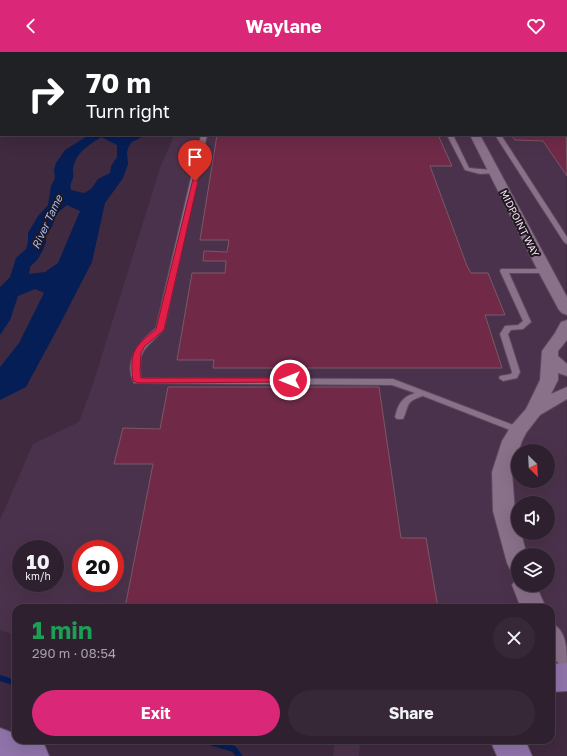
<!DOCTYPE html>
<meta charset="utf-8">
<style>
:root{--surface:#2f2030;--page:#372838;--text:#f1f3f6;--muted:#a7a3ab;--line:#4a3e4c;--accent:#db2777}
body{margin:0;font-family:"Golos Text",sans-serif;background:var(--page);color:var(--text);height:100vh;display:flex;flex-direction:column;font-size:15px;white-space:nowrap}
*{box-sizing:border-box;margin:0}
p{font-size:13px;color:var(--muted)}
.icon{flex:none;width:22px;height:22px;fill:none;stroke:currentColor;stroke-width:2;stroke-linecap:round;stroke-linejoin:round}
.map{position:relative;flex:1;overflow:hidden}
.sheet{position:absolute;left:12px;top:552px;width:543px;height:140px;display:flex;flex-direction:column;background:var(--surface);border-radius:12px;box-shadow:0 4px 16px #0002,0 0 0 1px var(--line)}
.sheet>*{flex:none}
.guide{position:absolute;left:0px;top:0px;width:567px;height:84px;box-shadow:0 4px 16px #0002,0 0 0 1px var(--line);background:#202124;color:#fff;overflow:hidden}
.needle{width:26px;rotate:156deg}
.buttons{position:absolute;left:511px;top:392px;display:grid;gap:8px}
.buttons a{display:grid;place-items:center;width:44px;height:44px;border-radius:50%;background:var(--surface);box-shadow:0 4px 16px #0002,0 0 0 1px var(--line);font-size:20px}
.speed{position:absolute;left:12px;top:488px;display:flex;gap:8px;font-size:20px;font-weight:700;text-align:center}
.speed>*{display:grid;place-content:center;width:52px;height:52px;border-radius:50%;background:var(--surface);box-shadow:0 4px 16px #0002,0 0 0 1px var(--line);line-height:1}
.speed small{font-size:10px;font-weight:400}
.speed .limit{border:6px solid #d22;background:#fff;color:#111}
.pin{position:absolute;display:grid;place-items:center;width:34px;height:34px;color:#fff;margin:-41px -17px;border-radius:50% 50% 50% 0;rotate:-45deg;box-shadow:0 0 4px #0007}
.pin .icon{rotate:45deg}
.me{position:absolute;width:44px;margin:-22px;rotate:270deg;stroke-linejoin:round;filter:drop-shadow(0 0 3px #0008)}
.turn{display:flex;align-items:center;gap:14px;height:84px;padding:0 20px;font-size:18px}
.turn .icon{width:52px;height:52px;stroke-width:2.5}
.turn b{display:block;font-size:28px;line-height:34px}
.round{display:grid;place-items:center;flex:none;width:42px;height:42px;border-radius:21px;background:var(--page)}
.summary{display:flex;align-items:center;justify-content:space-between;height:68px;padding:0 20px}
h1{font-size:24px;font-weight:700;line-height:30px;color:#1e9e55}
.primary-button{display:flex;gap:8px;margin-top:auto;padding:8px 20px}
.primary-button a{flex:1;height:46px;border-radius:24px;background:var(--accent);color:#fff;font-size:16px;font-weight:700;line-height:46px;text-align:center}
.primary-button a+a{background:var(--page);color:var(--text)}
header{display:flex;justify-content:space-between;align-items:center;height:52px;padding:0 20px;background:var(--accent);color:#fff;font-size:18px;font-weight:700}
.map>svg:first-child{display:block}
.built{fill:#4b324c;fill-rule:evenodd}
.green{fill:#6d403b}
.water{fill:#051e56;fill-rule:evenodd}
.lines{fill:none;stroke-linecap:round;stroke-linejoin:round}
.stream{stroke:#051e56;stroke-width:6}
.building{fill:#702a48;stroke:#7a5864}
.lane-casing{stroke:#5c495c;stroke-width:2}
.street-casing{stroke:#5c495c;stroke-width:2}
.secondary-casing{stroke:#5c495c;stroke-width:2}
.lane{fill:#8a718a;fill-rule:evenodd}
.street{fill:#8a718a;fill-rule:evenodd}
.secondary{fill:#8f73aa;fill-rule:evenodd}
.rail{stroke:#dccddc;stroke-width:1.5;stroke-dasharray:3 1.5;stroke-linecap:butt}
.route{fill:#e11d48;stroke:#92132f}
.labels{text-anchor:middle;stroke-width:4;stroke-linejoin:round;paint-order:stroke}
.far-street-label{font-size:10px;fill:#f4e6f4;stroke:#211721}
.far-water-label{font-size:11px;font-style:italic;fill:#a2bef3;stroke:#211721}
</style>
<header><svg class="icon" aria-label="back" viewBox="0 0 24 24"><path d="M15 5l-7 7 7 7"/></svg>Waylane<svg class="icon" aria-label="heart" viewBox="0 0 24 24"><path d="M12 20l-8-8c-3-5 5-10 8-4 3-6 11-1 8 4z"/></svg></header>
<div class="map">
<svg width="567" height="704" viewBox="0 0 567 704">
<rect width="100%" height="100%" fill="#3f2a40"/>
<path class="built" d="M566,56L567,596L551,594V556H16V583L0,578V468L33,392L79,370L93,332L160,116L174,83H566ZM518,399H548V429H518ZM518,451H548V481H518ZM21,497H55V531H21ZM81,497H115V531H81ZM518,503H548V533H518Z
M335,688H360L359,704H333Z"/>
<path class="green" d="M0,0H165L1,1L0,47Z
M254,0H567V46L566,1H250Z"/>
<path class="water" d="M89,83H140L142,85L132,90L129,94L127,100L128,112L123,126L105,151L92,210L60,272L26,335L0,348V315L19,291L44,241L35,237L18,244L10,268L0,283V235L10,225L16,206L26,197L28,190V181L38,164L48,153L51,134L55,126L54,118L56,111L65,98ZM101,85L117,93V105L111,114L110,121L98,127L91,137L84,141L71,138C70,133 71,131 73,126C74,123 73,120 73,117C76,100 88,94 101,85ZM67,153L80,159L58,211L45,220L29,222L30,215L38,207L43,198L46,190V183L53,173L55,163Z"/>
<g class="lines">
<path class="stream" d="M0,626L16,631
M203,688L234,697L239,704"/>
</g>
<path class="building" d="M566,74L567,124L543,89L515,88L511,83H566Z
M217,83H438L452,114H430L467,214L471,221H488L505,263H485L502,316H213L214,308H177L192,221H225L226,209H203L204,199L227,200L229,188H200Z
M168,335H379L401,486H426L438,556H125L153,412H114L123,376L160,377Z"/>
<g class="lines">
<defs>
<path id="lane" d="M566,62H567V65H566Z
M566,70H567V74H566Z
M201,83H207L164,277C147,297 137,295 141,326L393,327L521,376L523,378L521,380H515L423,344C404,350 410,353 403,367H397L395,365C398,352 402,345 415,341L392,333L134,331C123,309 140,289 156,276Z
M447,83H453L469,116C477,117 492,117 497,120L496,121L480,122L465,118Z
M495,83H501L567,185V192L564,190Z
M501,217H545L549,219L545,221H509L531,270L523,277L511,278L508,282L520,320L517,326L503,329L499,326L500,324L511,322L512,320L500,282L505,274L518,273L523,269L500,219Z"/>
<path id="street" d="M470,83H480L567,245V263L562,261L559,258L538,219Z
M567,268V288L558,299V304L567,312V324L558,321V328L551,342L567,335V347L540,363L526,381L522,389L512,420L515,459L518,471V481H521L527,503H518V520L510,517L507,511L493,459L492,420L502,389L511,374L526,357L540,328L542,299L555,281L561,270Z
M518,526V533H536L546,556H521L512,533L516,527Z
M551,571C567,578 567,597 567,616C546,608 551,590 551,571Z"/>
<path id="secondary" d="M567,611V639L551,640V612Z
M0,676L16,682V688H33L44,692L49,704H0Z
M490,688H525L532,704H497Z"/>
</defs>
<use href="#lane" class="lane-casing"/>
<use href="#street" class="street-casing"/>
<use href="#secondary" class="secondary-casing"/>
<use href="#lane" class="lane"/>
<use href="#street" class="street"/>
<use href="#secondary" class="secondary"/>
<path class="rail" d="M232,1L236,0"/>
</g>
<path class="route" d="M193,127L198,129L164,278L145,294L141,301L140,318L141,326H290L294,328L293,330L138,331L133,329C129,299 135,294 156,277Z"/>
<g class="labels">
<g class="far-street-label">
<text transform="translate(520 171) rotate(63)" y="4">MIDPOINT WAY</text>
</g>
<g class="far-water-label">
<text transform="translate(47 170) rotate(-65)" y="4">River Tame</text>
</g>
</g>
</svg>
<div class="buttons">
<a><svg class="needle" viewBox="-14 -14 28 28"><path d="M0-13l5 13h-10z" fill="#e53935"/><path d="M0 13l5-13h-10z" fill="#a7a3ab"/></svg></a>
<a><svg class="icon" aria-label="sound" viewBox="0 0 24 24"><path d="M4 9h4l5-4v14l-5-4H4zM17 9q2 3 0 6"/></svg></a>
<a><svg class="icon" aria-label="layers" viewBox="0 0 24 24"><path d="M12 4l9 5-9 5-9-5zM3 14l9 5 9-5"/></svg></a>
</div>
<div class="speed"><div>10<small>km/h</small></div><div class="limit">20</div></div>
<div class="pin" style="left:195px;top:129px;background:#d93025"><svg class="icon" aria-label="arrive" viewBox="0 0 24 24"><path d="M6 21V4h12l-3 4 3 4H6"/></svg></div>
<svg class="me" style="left:290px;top:328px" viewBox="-20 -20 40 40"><circle r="17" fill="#e11d48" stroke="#fff" stroke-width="3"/><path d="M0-11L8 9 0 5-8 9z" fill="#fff"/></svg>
<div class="guide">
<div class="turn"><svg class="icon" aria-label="right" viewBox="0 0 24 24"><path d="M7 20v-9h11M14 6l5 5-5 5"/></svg><div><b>70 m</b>Turn right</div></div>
</div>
<section class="sheet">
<div class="summary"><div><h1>1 min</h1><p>290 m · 08:54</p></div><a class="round"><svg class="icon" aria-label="close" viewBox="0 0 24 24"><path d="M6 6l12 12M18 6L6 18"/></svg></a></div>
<div class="primary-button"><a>Exit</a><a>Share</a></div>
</section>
</div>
